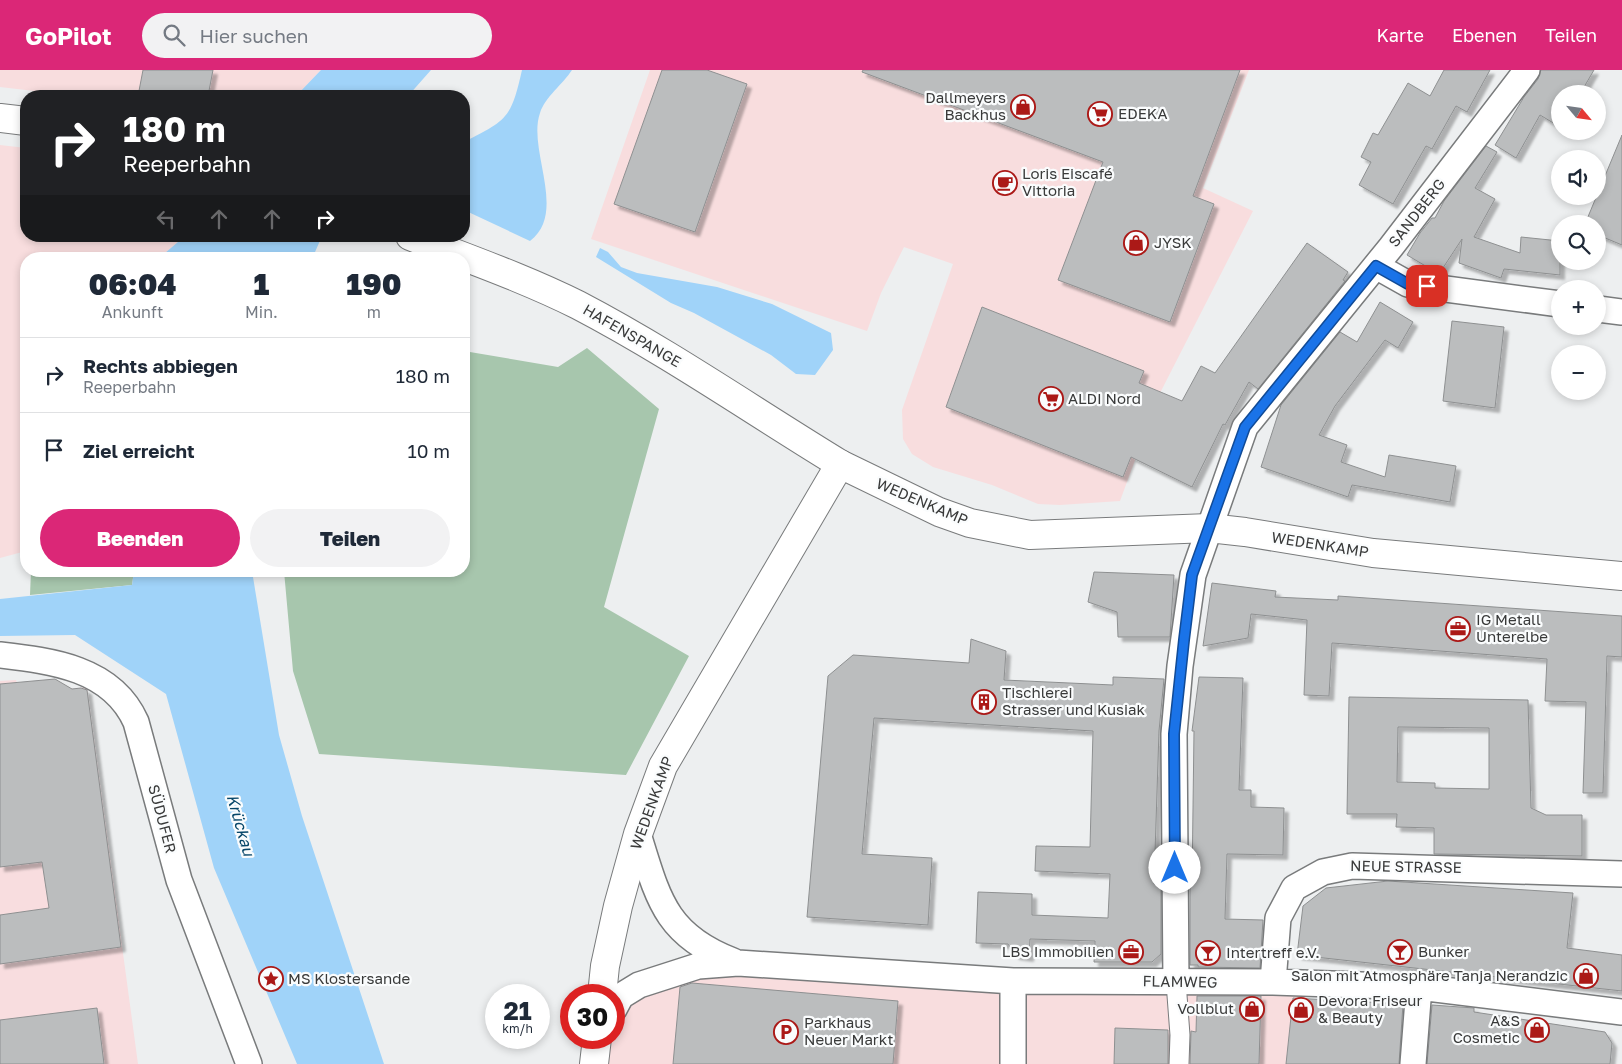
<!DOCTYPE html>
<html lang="de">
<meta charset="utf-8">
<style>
:root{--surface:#fff;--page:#f2f2f3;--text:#1f2937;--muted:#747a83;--line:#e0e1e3;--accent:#db2777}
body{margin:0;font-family:"Golos Text",sans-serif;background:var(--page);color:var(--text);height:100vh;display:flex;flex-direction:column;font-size:19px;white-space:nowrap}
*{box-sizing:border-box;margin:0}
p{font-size:16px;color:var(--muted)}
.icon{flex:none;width:28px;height:28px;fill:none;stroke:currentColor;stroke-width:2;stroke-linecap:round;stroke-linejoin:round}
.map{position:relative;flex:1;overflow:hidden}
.side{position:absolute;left:20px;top:182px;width:450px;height:325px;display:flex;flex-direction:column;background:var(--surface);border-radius:20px;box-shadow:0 2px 8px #0003}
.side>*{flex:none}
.guide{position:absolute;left:20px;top:20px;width:450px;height:152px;border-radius:20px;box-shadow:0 2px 8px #0003;background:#202124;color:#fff;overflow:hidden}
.needle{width:32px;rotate:119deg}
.fabs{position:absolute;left:1551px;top:15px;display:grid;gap:10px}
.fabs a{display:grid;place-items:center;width:55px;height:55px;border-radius:50%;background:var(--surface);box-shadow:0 2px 8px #0003;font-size:25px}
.speed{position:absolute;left:485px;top:914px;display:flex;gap:10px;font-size:25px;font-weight:700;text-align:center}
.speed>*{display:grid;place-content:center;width:65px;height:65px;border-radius:50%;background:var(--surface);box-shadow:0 2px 8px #0003;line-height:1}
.speed small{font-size:12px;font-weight:400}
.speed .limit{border:8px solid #d22;background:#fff;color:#111}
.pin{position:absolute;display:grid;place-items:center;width:42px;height:42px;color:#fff;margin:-21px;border-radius:10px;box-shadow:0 2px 8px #0006}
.me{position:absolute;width:55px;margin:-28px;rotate:0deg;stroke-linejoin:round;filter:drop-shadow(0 0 4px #0008)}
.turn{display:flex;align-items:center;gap:18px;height:105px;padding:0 20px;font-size:22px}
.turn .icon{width:65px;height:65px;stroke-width:2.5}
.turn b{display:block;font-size:35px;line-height:42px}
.lanes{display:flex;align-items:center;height:48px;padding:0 20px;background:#0003;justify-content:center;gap:25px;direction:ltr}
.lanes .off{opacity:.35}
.eta{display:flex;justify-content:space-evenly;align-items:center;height:85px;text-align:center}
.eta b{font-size:30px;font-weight:800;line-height:35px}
.cta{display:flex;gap:10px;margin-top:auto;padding:10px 20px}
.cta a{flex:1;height:58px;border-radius:30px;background:var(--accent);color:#fff;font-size:20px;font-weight:800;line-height:58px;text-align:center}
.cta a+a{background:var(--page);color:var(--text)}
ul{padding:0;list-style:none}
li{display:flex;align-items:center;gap:15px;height:75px;padding:0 20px;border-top:1px solid var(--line)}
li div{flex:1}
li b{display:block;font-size:19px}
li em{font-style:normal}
header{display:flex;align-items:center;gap:30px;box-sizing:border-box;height:70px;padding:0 25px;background:var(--accent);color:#fff}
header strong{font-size:24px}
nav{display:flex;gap:28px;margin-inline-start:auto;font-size:18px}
.search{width:350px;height:45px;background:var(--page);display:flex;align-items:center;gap:12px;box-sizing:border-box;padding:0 18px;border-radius:28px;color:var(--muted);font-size:19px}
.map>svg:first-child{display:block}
.commercial{fill:#f8ddde}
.industrial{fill:#f8dddf}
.green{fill:#a7c6ad}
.water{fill:#a0d3f9}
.building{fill:#bbbdbe;stroke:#8e9091;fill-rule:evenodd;filter:url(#shadow)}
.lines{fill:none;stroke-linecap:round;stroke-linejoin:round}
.pedestrian-casing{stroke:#797b7c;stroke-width:21}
.minor-casing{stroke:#797b7c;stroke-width:28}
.tertiary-casing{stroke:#797b7c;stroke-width:30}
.secondary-casing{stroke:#797b7c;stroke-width:30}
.pedestrian{stroke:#fff;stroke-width:19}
.minor{stroke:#fff;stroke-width:25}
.tertiary{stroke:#fff;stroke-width:28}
.secondary{stroke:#fff;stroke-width:28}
.route-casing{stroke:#114b97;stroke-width:12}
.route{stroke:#1a73e8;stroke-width:9}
.labels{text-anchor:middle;stroke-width:4.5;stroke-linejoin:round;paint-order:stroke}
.poi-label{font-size:15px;fill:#393a3a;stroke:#fafcfd;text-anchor:start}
.street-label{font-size:15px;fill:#393a3a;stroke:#fafcfd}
.water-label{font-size:16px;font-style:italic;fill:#064669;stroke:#fafcfd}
</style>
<header>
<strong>GoPilot</strong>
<div class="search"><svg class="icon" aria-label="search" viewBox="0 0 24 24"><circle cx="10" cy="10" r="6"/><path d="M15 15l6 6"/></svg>Hier suchen</div>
<nav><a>Karte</a><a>Ebenen</a><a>Teilen</a></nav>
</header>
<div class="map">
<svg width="1622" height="994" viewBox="0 0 1622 994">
<defs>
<filter id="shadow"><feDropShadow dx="4.5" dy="4.5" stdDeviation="1" flood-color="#0004"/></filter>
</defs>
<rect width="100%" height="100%" fill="#edeff0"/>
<path class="commercial" d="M0,0H321L296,26H77L0,17Z
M650,0H1249L1203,118L1253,141L1159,325L1120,431L1060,435L1038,434L992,415L933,397L912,384L903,369L902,340L953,194L904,177L881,223L867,261L591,169Z
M0,75L26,78V166H185L158,189H26V481L0,488Z
M698,896L1301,914L1293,994H594L601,968H614V939Z"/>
<path class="industrial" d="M55,609L72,619L87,617L138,994H0V611L16,610L17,613Z"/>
<path class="green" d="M587,278L659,339L604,537L689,586L626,705L319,684L293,601L284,501H464V281L558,297Z
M31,501H134L132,515L30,525Z"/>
<path class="water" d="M321,0H431L408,26H296Z
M522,0H572C563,14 545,27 540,43C527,80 568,142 530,171L464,140V72C507,50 511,49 522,0Z
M185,166H322L312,189H158Z
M600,178L608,182L621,197L637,203L717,217L772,234L831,263L833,280L815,305L796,304L771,285L694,243L671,233L596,187Z
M134,501H252L279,665L302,746L384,994H297L214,798L166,624L75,565L0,566V529L132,515Z"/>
<path class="building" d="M143,0H213L208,26H138Z
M662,0H707L747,14L695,162L614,134Z
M863,0H1240L1193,126L1214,134L1170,252L1058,210L1103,92L862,2Z
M1444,0H1490L1467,42L1456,36L1432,79L1426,76L1393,134L1359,115L1371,92L1361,87L1373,63L1378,65L1408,13L1430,26Z
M1541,0H1594L1580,24H1560V57L1540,45L1516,88L1495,75L1524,27L1538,9Z
M1622,65V175L1598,165V154H1585Z
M1486,76L1497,82L1475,118L1495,129L1474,167L1520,183L1521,167L1560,171V205L1504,199L1501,208L1459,193L1462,169L1439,204L1407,185L1420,163L1432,148H1435L1444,131Z
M1307,173L1348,202L1343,210L1345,211L1258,319L1249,312L1225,355L1223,354L1192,417L1131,387L1123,407L946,337L982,237L1144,301L1139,313L1182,331L1201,296L1215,303Z
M1380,232L1413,252L1398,278L1385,270L1335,336L1319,365L1347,375L1341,392L1385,407L1389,385L1456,396L1450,432L1352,415L1348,427L1261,397L1281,335L1340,262L1357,272Z
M1452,251L1504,257L1495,338L1443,331Z
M1094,502L1174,505L1170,567H1118L1117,542L1088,532Z
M1212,513L1276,521L1275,527L1338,530V526L1622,546V587L1607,586L1603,723H1583L1586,632L1545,631L1547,589L1332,573L1329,626L1304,625L1307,550L1251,544L1248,568L1203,576Z
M971,569L1006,581L1004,610L1113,615V607L1164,609L1159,661L1154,814H1161V884L1152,892H1094L1095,871L1030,869L1029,887L1015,885L1008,874L976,873L978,822L1032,824V845L1108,848L1110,804L1035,801L1036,776L1090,777L1093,661L874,648L862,784L932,788L928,855L807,847L828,606L853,585L969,593Z
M1199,607L1243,608L1239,720H1251V737L1284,738L1283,785L1227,784L1225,849L1263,850L1260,898L1198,897V895H1190V815H1192L1194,661H1192Z
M55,609L72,619L81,618L87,620L121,877L0,894V845L49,838L42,792L0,797V614Z
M1349,627L1528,630L1531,738L1546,745H1582V786L1434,784V758L1396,757L1397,744H1347ZM1398,657L1489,658V719L1435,718V713L1397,712Z
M1388,811L1573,823L1567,878L1622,885V921L1297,885L1303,836L1326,818Z
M692,913L898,931L893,994H673L680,917Z
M1197,926H1261L1259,994H1190L1191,961L1196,962Z
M1293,928L1403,934L1399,994H1286Z
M1432,935L1474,938V942L1605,962L1612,973L1610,994H1427Z
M97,938L104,994H0V950Z
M1115,958L1168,960V994H1114Z"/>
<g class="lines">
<defs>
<path id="pedestrian" d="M1176,912L1180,965L1179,994"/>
<path id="minor" d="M1376,196L1408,214L1560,234
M1598,239L1622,242
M0,585C52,591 112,598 136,652L179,810L249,994
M638,764C658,828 665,865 733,891
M1176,912L1174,664L1180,596L1193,505L1245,357L1391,177L1527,0
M1273,912L1278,848L1294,818L1323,802L1352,796L1622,804
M614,939L621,926L639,915L698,896L738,893L1013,911L1273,912L1419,917L1622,942
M1013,994V911
M1413,994L1419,917"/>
<path id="tertiary" d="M0,48L26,51
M410,166C466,188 524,208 578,235C668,282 753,341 840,394"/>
<path id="secondary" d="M602,925L605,896L618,836L638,764L663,696L840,394L939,442L970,453L1030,465L1209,458L1245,462L1373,483L1622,506
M594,994L597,968"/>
</defs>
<use href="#pedestrian" class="pedestrian-casing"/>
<use href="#minor" class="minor-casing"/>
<use href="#tertiary" class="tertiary-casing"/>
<use href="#secondary" class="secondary-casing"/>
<use href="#pedestrian" class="pedestrian"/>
<use href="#minor" class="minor"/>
<use href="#tertiary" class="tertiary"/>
<use href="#secondary" class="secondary"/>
</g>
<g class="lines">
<defs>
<path id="route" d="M1175,798L1174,664L1184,570L1192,505L1197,491L1245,357L1376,196L1408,214L1427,216"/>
</defs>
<use href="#route" class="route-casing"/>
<use href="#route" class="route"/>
</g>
<defs>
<symbol id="shop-ring" viewBox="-11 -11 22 22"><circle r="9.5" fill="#fafcfd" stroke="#ab1917" stroke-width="1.5"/><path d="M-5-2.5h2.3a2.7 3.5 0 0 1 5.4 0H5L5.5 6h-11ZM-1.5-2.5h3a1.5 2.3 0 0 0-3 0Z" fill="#ab1917"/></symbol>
<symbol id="supermarket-ring" viewBox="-11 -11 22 22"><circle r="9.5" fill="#fafcfd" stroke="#ab1917" stroke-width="1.5"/><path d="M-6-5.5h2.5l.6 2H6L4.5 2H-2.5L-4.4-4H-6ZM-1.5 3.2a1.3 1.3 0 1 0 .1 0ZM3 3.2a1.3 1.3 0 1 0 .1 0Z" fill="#ab1917"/></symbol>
<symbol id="cafe-ring" viewBox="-11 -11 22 22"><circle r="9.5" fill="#fafcfd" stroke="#ab1917" stroke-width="1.5"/><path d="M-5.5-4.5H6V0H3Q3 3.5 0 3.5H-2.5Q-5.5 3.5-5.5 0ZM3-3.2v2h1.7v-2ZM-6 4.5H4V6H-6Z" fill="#ab1917"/></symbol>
<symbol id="office-ring" viewBox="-11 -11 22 22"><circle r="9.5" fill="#fafcfd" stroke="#ab1917" stroke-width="1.5"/><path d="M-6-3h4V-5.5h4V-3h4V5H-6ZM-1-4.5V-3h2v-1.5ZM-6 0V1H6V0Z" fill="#ab1917"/></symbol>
<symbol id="building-ring" viewBox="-11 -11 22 22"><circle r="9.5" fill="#fafcfd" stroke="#ab1917" stroke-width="1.5"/><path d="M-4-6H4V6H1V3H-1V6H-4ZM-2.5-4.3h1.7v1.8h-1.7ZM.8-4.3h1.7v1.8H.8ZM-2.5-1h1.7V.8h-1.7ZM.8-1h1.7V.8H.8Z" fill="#ab1917"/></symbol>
<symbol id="bar-ring" viewBox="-11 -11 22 22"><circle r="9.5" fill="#fafcfd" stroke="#ab1917" stroke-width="1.5"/><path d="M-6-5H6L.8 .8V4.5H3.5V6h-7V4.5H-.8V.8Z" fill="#ab1917"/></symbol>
<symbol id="sight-ring" viewBox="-11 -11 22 22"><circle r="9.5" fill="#fafcfd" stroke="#ab1917" stroke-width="1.5"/><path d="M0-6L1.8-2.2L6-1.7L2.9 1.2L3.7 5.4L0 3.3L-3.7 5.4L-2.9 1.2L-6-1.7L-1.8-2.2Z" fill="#ab1917"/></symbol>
<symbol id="parking-ring" viewBox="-11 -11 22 22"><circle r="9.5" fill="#fafcfd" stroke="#ab1917" stroke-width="1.5"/><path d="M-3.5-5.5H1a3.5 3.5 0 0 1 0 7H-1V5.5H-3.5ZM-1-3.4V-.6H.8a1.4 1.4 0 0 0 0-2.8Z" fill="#ab1917"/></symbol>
</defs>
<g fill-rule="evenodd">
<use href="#shop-ring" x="1009" y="23" width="28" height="28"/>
<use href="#supermarket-ring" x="1086" y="30" width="28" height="28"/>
<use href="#cafe-ring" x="991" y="99" width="28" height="28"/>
<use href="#shop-ring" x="1122" y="159" width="28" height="28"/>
<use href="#supermarket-ring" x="1037" y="315" width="28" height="28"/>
<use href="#office-ring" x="1444" y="545" width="28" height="28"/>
<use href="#building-ring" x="970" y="618" width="28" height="28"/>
<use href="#office-ring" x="1117" y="868" width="28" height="28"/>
<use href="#bar-ring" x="1386" y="868" width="28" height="28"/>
<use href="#bar-ring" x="1194" y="869" width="28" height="28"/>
<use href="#shop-ring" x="1572" y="892" width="28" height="28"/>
<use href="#sight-ring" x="257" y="895" width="28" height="28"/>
<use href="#shop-ring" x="1238" y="925" width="28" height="28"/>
<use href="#shop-ring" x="1287" y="926" width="28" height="28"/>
<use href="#shop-ring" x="1523" y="946" width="28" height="28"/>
<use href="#parking-ring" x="772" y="948" width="28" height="28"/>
</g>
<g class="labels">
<g class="poi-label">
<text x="1006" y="33" text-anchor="end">Dallmeyers<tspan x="1006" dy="17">Backhus</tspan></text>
<text x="1118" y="49">EDEKA</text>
<text x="1022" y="109">Loris Eiscafé<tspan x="1022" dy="17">Vittoria</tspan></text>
<text x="1154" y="178">JYSK</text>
<text x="1068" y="334">ALDI Nord</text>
<text x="1476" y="555">IG Metall<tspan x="1476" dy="17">Unterelbe</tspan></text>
<text x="1002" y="628">Tischlerei<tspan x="1002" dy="17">Strasser und Kusiak</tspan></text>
<text x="1114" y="887" text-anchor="end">LBS Immobilien</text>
<text x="1418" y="887">Bunker</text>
<text x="1226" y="888">Intertreff e.V.</text>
<text x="1568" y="911" text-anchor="end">Salon mit Atmosphäre Tanja Nerandzic</text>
<text x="288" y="914">MS Klostersande</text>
<text x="1318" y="936">Devora Friseur<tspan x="1318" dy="17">&amp; Beauty</tspan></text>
<text x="1234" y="944" text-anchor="end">Vollblut</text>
<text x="1520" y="956" text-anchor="end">A&amp;S<tspan x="1520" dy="17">Cosmetic</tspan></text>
<text x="804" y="958">Parkhaus<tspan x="804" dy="17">Neuer Markt</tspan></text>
</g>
<g class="street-label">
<text transform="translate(1417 143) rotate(-52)" y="5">SANDBERG</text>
<text transform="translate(632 266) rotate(30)" y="5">HAFENSPANGE</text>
<text transform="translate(922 432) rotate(23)" y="5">WEDENKAMP</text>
<text transform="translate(1320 475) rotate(9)" y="5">WEDENKAMP</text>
<text transform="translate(652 733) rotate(-70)" y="5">WEDENKAMP</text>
<text transform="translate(162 749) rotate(75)" y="5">SÜDUFER</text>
<text transform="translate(1406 797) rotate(1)" y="5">NEUE STRASSE</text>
<text transform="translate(1180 912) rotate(1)" y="5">FLAMWEG</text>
</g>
<g class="water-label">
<text transform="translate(241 755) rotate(74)" y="6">Krückau</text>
</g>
</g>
</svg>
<div class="fabs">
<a><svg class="needle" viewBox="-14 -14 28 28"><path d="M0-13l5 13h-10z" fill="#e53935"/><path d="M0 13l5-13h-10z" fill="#747a83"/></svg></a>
<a><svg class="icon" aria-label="sound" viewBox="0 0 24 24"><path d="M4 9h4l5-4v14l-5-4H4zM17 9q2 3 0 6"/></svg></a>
<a><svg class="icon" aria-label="search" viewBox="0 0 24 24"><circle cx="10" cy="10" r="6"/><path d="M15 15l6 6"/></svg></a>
<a>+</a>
<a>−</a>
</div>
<div class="speed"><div>21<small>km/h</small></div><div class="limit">30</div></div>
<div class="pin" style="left:1427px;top:216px;background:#d93025"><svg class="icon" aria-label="arrive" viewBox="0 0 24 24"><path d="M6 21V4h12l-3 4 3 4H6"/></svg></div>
<svg class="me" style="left:1175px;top:798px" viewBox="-20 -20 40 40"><circle r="19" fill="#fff"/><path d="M0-13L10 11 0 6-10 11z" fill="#1a73e8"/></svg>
<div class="guide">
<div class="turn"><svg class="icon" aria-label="right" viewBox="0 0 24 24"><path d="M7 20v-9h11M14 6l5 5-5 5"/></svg><div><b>180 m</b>Reeperbahn</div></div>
<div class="lanes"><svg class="icon off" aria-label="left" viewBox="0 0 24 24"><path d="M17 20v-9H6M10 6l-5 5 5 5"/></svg><svg class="icon off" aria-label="ahead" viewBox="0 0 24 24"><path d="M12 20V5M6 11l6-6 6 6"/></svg><svg class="icon off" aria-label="ahead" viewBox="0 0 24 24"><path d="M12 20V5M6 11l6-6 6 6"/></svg><svg class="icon" aria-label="right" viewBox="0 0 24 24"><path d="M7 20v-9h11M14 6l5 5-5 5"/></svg></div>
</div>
<section class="side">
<div class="eta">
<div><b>06:04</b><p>Ankunft</p></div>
<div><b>1</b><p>Min.</p></div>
<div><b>190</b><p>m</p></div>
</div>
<ul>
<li><svg class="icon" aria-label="right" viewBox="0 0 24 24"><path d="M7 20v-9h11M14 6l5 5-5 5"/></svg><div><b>Rechts abbiegen</b><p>Reeperbahn</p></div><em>180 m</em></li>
<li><svg class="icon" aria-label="arrive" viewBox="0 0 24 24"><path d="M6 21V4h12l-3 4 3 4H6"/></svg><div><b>Ziel erreicht</b></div><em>10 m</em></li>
</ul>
<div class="cta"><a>Beenden</a><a>Teilen</a></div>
</section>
</div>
